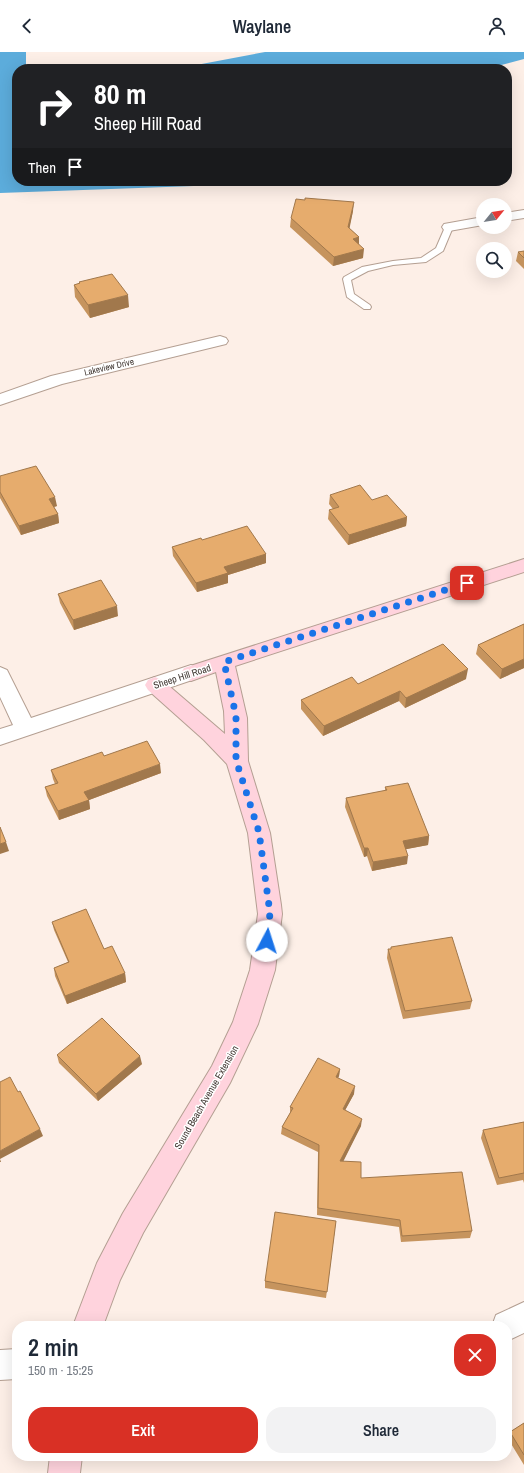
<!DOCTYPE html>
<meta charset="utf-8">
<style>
:root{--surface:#fff;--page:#f2f2f3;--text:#1f2937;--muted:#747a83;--accent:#d93025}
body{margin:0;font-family:"Archivo Narrow",sans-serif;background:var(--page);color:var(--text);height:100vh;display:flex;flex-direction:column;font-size:15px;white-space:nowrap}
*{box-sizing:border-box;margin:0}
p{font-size:13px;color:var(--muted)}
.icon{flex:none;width:22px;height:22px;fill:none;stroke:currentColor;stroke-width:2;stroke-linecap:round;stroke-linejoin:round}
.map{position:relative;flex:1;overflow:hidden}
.details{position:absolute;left:12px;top:1269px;width:500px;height:140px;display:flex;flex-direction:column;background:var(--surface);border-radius:16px;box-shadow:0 4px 16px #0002}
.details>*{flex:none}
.guide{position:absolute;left:12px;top:12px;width:500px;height:122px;border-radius:16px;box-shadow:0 4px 16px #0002;background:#202124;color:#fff;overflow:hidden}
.needle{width:26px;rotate:60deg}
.buttons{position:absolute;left:476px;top:146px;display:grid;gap:8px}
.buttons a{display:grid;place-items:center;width:36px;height:36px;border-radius:50%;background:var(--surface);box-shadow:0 4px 16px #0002;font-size:20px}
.pin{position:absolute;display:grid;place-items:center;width:34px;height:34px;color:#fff;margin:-17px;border-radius:8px;box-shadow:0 2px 6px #0006}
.me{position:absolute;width:44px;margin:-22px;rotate:5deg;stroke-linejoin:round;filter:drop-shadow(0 0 3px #0008)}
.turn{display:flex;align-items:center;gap:14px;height:84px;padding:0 16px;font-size:18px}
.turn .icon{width:52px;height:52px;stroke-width:2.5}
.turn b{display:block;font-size:28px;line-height:34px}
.then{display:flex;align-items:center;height:38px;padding:0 16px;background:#0003;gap:8px;font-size:15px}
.round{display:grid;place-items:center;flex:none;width:42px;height:42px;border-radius:16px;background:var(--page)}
.headline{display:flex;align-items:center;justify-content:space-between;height:68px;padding:0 16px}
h1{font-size:24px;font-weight:600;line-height:30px}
.button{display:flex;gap:8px;margin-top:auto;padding:8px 16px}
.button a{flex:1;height:46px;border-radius:16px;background:var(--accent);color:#fff;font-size:16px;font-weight:600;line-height:46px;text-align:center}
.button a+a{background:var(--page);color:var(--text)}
header{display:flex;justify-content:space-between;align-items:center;height:52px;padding:0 16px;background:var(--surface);font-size:18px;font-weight:600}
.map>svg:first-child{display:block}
.water{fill:#5cacdb}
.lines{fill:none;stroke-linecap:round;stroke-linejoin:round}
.lane-casing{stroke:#b49f92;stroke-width:2}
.street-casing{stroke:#b49f92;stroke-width:2}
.secondary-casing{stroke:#b49f92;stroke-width:2}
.lane{fill:#fff;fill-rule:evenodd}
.street{fill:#fff;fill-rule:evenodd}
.secondary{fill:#ffd3dd;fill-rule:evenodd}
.wall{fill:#c6945e}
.shaded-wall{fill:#a1784c}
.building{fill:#e6ac6d;stroke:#a1784c}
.route{stroke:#1a73e8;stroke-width:7;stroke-dasharray:0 12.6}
.labels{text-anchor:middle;stroke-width:3;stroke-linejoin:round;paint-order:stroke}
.far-street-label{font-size:9px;fill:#403732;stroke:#fff}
.street-label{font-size:10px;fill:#403732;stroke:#fff}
</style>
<header><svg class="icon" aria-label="back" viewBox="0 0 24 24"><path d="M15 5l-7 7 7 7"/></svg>Waylane<svg class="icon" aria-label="person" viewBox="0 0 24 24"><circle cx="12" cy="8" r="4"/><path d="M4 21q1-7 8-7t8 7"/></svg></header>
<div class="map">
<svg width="524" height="1421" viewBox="0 0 524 1421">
<rect width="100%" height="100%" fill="#fdefe7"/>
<path class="water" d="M0,0H26V16L45,17H17V129H330L0,141Z
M265,0H524V7L486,17H175Z"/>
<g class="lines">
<defs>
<path id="lane" d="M446,173H449L453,175L443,199L426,210L393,213L368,219L351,228L354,242L370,253L371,255L370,257H364L347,245L343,227L344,225L362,215L393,209L421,206L436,196Z"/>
<path id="street" d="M524,158V166L505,169V161Z
M483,165V173L449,179L444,178L442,175L444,172Z
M220,284L226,286L228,289L226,292L62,332L0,353V342L51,324Z
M191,613L198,616L201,621L198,626L0,693V677L13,673L0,645V615L7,618L31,666Z
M524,1250V1281L507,1289V1274H492L496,1263Z
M17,1297V1327L0,1328V1298Z"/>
<path id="secondary" d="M524,507V520L235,614L247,666L248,709L270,781L281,853L282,862L275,918L258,972L230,1031L143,1181L120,1228L103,1274H73L97,1211L123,1161L212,1014L233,970L250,918L258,862L248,781L227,712L204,688L148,638L145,633L148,628L155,625L162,628L225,682L224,659L216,620L191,629L184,626L181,621L184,616Z
M50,1404H82L80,1421H48Z"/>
</defs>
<use href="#lane" class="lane-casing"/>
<use href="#street" class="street-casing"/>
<use href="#secondary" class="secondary-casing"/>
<use href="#lane" class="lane"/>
<use href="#street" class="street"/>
<use href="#secondary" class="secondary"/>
</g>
<path class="wall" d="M353,159L349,176L359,185V192L363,206L333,214L290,175L291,166Z
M524,199V217L516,209L518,200Z
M79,230L129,255L90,266L75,245L74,233L79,232Z
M0,424L57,454L54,455L58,462L59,471L21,483L0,446Z
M330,443L372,448L407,465L406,474L348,493L328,467L329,458L333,457L329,452Z
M202,488L266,502V511L228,523V531L197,540L173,504L172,495Z
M58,542L118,564L74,578L60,551Z
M524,572V616L500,627L476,602L478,593Z
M466,627L405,656L399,649L323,684L301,657V648L358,632Z
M104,704L161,721L89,748L90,757L59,768L47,744L45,735L55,732L53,727L51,718Z
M385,735L429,784L428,793L406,797L407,812L372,819L367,804L364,805L345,755L346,746L385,739Z
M52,870L104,897L125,921L126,930L67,952L55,924L54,916L68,910L54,878Z
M391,895L472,949L470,957L403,967L387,906L388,897H391Z
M57,1003L142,1012L98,1049L59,1011Z
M340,1017L339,1024L338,1026L354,1042L345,1058L361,1074L343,1109L361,1126L472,1179L470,1186L401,1190L399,1175L317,1163L318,1100L281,1082L282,1075L290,1061V1055Z
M524,1070V1131L523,1128L497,1133L481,1086L483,1078Z
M336,1169L326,1246L265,1236V1229Z
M524,1371V1413L507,1385L510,1380Z"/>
<path class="shaded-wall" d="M354,150L353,159L348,184V175Z
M359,185V194L353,187Z
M364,197L363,206L333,214L334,205Z
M128,243L129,255L90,266L88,253Z
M55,445L57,454L50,456L49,447Z
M58,462L59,471L21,483L19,474Z
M407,465L406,474L348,493L349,483Z
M266,502V511L228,523V531L197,540L196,531L224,515Z
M117,554L118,564L74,578L73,568Z
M524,607V616L500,627L502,617Z
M468,617L466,627L405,656L406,646Z
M400,639L399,649L323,684L324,674Z
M160,712L161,721L89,748L90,757L59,768L58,759L84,740Z
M429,784L428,793L402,798L403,789Z
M6,790L9,799L0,802V792Z
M364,796H368L367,804L364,805Z
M408,804L407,812L372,819L373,810Z
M125,921L126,930L67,952L65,944Z
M140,1004L142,1012L98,1049L96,1042Z
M340,1017L339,1024L335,1032L336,1025Z
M355,1034L354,1042L342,1064L343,1057Z
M362,1067L361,1074L340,1116V1109Z
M40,1077L43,1084L0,1107L1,1110H0V1099Z"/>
<path class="building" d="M305,146L354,150L348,175L359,185L353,187L364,197L334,205L291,166L296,147L305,148Z
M524,199V206L518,200Z
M112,222L128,243L88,253L74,233L80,231L79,230Z
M36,414L55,445L49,447L58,462L19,474L0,440V424Z
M360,433L372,448L387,443L407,465L349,483L329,458L339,455L330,443Z
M247,474L266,502L224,515L228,521L196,531L172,495L201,486L202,488Z
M101,528L117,554L73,568L58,542Z
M524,572V607L502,617L478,593Z
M443,592L468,617L406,646L400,639L324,674L301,648L352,625L358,632Z
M147,689L160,712L84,740L89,748L58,759L45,735L58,731L51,718L102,700L104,704Z
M408,731L429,784L403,789L408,804L373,810L368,796H364L346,746L387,738L385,735Z
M0,775L6,790L0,792Z
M86,857L104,897L112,894L125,921L65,944L54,916L69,910L52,870Z
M452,885L472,949L405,959L388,897H391V895Z
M102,966L140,1004L96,1042L57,1003Z
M318,1006L340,1017L336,1025L355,1034L343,1057L362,1067L340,1109L361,1110V1126L462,1120L472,1179L402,1184L400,1168L318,1156L319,1093L282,1075L293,1056L290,1055Z
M10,1025L18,1040L20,1039L40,1077L0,1099V1030Z
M524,1070V1121L499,1126L483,1078Z
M275,1160L336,1169L327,1240L265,1229Z
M524,1371V1403L510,1380Z"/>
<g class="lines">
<path class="route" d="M267,889L270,861L259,780L236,708V664L224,610L467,531"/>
</g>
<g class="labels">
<g class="far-street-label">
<text transform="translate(109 315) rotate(-13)" y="3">Lakeview Drive</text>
</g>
<g class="street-label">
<text transform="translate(182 624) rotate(-18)" y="4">Sheep Hill Road</text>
<text transform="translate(206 1045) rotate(-60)" y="4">Sound Beach Avenue Extension</text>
</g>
</g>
</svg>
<div class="buttons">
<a><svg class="needle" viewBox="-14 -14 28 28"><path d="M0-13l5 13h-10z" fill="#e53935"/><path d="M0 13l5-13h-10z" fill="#747a83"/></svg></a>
<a><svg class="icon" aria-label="search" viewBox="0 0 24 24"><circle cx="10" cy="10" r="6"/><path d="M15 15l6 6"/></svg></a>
</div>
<div class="pin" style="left:467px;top:531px;background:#d93025"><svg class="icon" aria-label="arrive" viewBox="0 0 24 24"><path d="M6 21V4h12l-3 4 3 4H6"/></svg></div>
<svg class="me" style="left:267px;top:889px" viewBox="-20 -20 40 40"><circle r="19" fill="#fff"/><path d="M0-13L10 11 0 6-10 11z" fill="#1a73e8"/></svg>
<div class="guide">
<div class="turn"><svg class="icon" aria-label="right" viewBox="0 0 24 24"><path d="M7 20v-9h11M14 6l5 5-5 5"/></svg><div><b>80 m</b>Sheep Hill Road</div></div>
<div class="then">Then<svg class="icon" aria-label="arrive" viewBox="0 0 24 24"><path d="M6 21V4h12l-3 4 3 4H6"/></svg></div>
</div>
<section class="details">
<div class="headline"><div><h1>2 min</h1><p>150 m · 15:25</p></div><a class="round" style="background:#d93025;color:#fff"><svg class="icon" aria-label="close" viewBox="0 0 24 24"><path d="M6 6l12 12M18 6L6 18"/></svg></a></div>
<div class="button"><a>Exit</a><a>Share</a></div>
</section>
</div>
